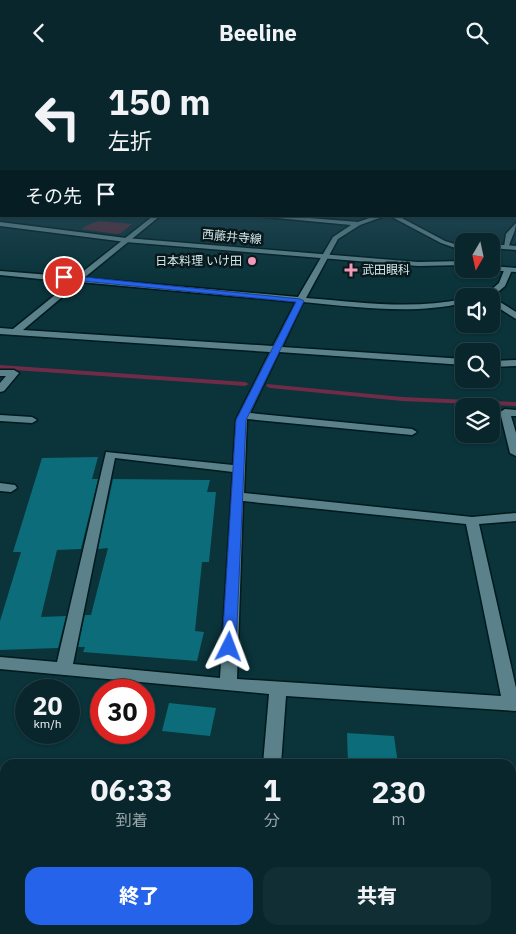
<!DOCTYPE html>
<html lang="ja">
<meta charset="utf-8">
<style>
:root{--surface:#08262c;--page:#112e34;--text:#f1f3f6;--muted:#98a5a9;--line:#294348;--accent:#2563eb}
body{margin:0;font-family:"IBM Plex Sans","Noto Sans JP",sans-serif;background:var(--page);color:var(--text);height:100vh;display:flex;flex-direction:column;font-size:19px;white-space:nowrap}
*{box-sizing:border-box;margin:0}
p{font-size:16px;color:var(--muted)}
.icon{flex:none;width:28px;height:28px;fill:none;stroke:currentColor;stroke-width:2;stroke-linecap:round;stroke-linejoin:round}
.map{position:relative;flex:1;overflow:hidden}
.sheet{position:absolute;left:0px;top:694px;width:516px;height:176px;display:flex;flex-direction:column;background:var(--surface);border-radius:15px 15px 0 0;box-shadow:0 1px 4px #0004,0 0 0 1px var(--line)}
.sheet>*{flex:none}
.hud{position:absolute;left:0px;top:0px;width:516px;height:152px;box-shadow:0 1px 4px #0004,0 0 0 1px var(--line);background:#08262c;color:var(--text);overflow:hidden}
.needle{width:32px;rotate:189deg}
.fabs{position:absolute;left:455px;top:168px;display:grid;gap:10px}
.fabs a{display:grid;place-items:center;width:45px;height:45px;border-radius:10px;background:var(--surface);box-shadow:0 1px 4px #0004,0 0 0 1px var(--line);font-size:25px}
.speed{position:absolute;left:15px;top:614px;display:flex;gap:10px;font-size:25px;font-weight:700;text-align:center}
.speed>*{display:grid;place-content:center;width:65px;height:65px;border-radius:50%;background:var(--surface);box-shadow:0 1px 4px #0004,0 0 0 1px var(--line);line-height:1}
.speed small{font-size:12px;font-weight:400}
.speed .limit{border:8px solid #d22;background:#fff;color:#111}
.pin{position:absolute;display:grid;place-items:center;width:42px;height:42px;color:#fff;margin:-21px;border:2px solid #fff;border-radius:50%;box-shadow:0 1px 5px #0007}
.me{position:absolute;width:55px;margin:-28px;rotate:3deg;stroke-linejoin:round;filter:drop-shadow(0 0 4px #0008)}
.turn{display:flex;align-items:center;gap:18px;height:105px;padding:0 25px;font-size:22px}
.turn .icon{width:65px;height:65px;stroke-width:2.5}
.turn b{display:block;font-size:35px;line-height:42px}
.then{display:flex;align-items:center;height:48px;padding:0 25px;background:#0003;gap:10px;font-size:19px}
.eta{display:flex;justify-content:space-evenly;align-items:center;height:85px;text-align:center}
.eta b{font-size:30px;font-weight:800;line-height:35px}
.button{display:flex;gap:10px;margin-top:auto;padding:10px 25px}
.button a{flex:1;height:58px;border-radius:15px;background:var(--accent);color:#fff;font-size:20px;font-weight:800;line-height:58px;text-align:center}
.button a+a{background:var(--page);color:var(--text)}
header{display:flex;justify-content:space-between;align-items:center;height:65px;padding:0 25px;background:var(--surface);font-size:22px;font-weight:800}
.map>svg:first-child{display:block}
.green{fill:#562c3b}
.lines{fill:none;stroke-linecap:round;stroke-linejoin:round}
.stream{fill:#702b46;fill-rule:evenodd}
.building{fill:#0c6c7a}
.lane-casing{stroke:#001a1e;stroke-width:3}
.street-casing{stroke:#001a1e;stroke-width:3}
.secondary-casing{stroke:#001a1e;stroke-width:3}
.lane{fill:#5b828a;fill-rule:evenodd}
.street{fill:#5b828a;fill-rule:evenodd}
.secondary{fill:#5b828a;fill-rule:evenodd}
.route{fill:#2563eb;stroke:#184099}
.poi-dot{fill:#f09ab7;stroke:#08181b;stroke-width:2}
.labels{text-anchor:middle;stroke-width:5;stroke-linejoin:round;paint-order:stroke}
.far-street-label{font-size:12px;fill:#d1e6ea;stroke:#08181b}
.far-poi-label{font-size:12px;fill:#d1e6ea;stroke:#08181b;text-anchor:end}
</style>
<header><svg class="icon" aria-label="back" viewBox="0 0 24 24"><path d="M15 5l-7 7 7 7"/></svg>Beeline<svg class="icon" aria-label="search" viewBox="0 0 24 24"><circle cx="10" cy="10" r="6"/><path d="M15 15l6 6"/></svg></header>
<div class="map">
<svg width="516" height="869" viewBox="0 0 516 869">
<rect width="100%" height="100%" fill="#0a333a"/>
<path class="green" d="M100,156L132,159L121,168L117,169L81,164L92,158Z"/>
<g class="lines">
<path class="stream" d="M0,300L245,317L249,319L245,321L0,304Z
M267,319L402,332L516,337V341L402,336L270,323L266,321Z"/>
</g>
<path class="building" d="M98,392L92,414H98L81,484L57,485L41,552L66,551L58,583L0,585V556L21,487H13L42,393Z
M113,414L210,415L207,427H216L209,497H202L195,566L204,567L197,596L83,587L85,582H78L85,550H91L108,483L98,484Z
M169,638L216,643L210,671L162,666Z
M347,668L394,671L398,699H348Z"/>
<g class="lines">
<defs>
<path id="lane" d="M0,350L32,352L37,355L32,358L0,356Z
M0,418L15,420L17,423L11,427L0,426Z"/>
<path id="street" d="M515,94H516V96H515Z
M0,100L1,101V103L0,104Z
M515,106H516V110H515Z
M0,117H1V121H0Z
M0,133H1V137H0Z
M515,144H516V148H515Z
M153,151H160L84,213L298,232L333,172L351,160L256,151H285L358,157L375,151H385L360,160L338,174L306,233C359,237 411,245 464,234V238C411,250 357,242 303,237L282,282L464,294V300L279,287L250,348L412,364L417,367L412,370L247,354L244,428L472,452L516,448V456L479,459L516,623V646L286,631L281,699H263L269,629L0,604V592L57,597L106,387L233,400L236,355L270,287L0,269V263L13,264L71,217L0,210V206L76,212ZM80,217L296,237L273,281L23,265ZM115,393L233,407L220,613L73,599ZM243,436L466,459L501,631L237,614Z
M390,151H398L445,176L464,182V186L441,178Z
M516,158C516,166 511,173 509,181L504,182L506,169Z
M505,203L512,205L505,221L492,232L516,247V254L491,238V231H484L499,218Z
M516,295V301L491,302V296Z
M0,305H14L19,308L4,326L0,327V318L6,311H0Z
M505,344L516,345V351H511L516,368V391L510,388L500,347Z
M247,865H269V869H247Z"/>
<path id="secondary" d="M0,157L126,173L418,197L464,196V200L418,201L126,177L0,161Z
M491,179L516,181V185L491,183Z
M491,201L516,203V207L488,205L491,204Z"/>
</defs>
<use href="#lane" class="lane-casing"/>
<use href="#street" class="street-casing"/>
<use href="#secondary" class="secondary-casing"/>
<use href="#lane" class="lane"/>
<use href="#street" class="street"/>
<use href="#secondary" class="secondary"/>
</g>
<linearGradient id="sky" x2="0" y2="1"><stop stop-color="#061c20"/><stop offset="0.43" stop-color="#2d5060"/><stop offset="1" stop-color="#2d5060" stop-opacity="0"/></linearGradient>
<rect width="516" height="213" fill="url(#sky)"/>
<path class="route" d="M64,210L300,234L304,236L246,355L236,582L234,586L229,588L224,586L222,582L236,355L296,237L62,214L61,212Z"/>
<g class="poi-dot">
<circle cx="252" cy="196" r="5"/>
<path d="M348.5 197.5h5v5h5v5h-5v5h-5v-5h-5v-5h5z"/>
</g>
<g class="labels">
<g class="far-street-label">
<text transform="translate(232 172) rotate(5)" y="4">西藤井寺線</text>
</g>
<g class="far-poi-label">
<text x="242" y="200">日本料理 いけ田</text>
<text x="362" y="209" text-anchor="start">武田眼科</text>
</g>
</g>
</svg>
<div class="fabs">
<a><svg class="needle" viewBox="-14 -14 28 28"><path d="M0-13l5 13h-10z" fill="#e53935"/><path d="M0 13l5-13h-10z" fill="#98a5a9"/></svg></a>
<a><svg class="icon" aria-label="sound" viewBox="0 0 24 24"><path d="M4 9h4l5-4v14l-5-4H4zM17 9q2 3 0 6"/></svg></a>
<a><svg class="icon" aria-label="search" viewBox="0 0 24 24"><circle cx="10" cy="10" r="6"/><path d="M15 15l6 6"/></svg></a>
<a><svg class="icon" aria-label="layers" viewBox="0 0 24 24"><path d="M12 4l9 5-9 5-9-5zM3 14l9 5 9-5"/></svg></a>
</div>
<div class="speed"><div>20<small>km/h</small></div><div class="limit">30</div></div>
<div class="pin" style="left:64px;top:212px;background:#d93025"><svg class="icon" aria-label="arrive" viewBox="0 0 24 24"><path d="M6 21V4h12l-3 4 3 4H6"/></svg></div>
<svg class="me" style="left:229px;top:582px" viewBox="-20 -20 40 40"><path d="M0-17L14 15 0 8-14 15z" fill="#2563eb" stroke="#fff" stroke-width="4"/></svg>
<div class="hud">
<div class="turn"><svg class="icon" aria-label="left" viewBox="0 0 24 24"><path d="M17 20v-9H6M10 6l-5 5 5 5"/></svg><div><b>150 m</b>左折</div></div>
<div class="then">その先<svg class="icon" aria-label="arrive" viewBox="0 0 24 24"><path d="M6 21V4h12l-3 4 3 4H6"/></svg></div>
</div>
<section class="sheet">
<div class="eta">
<div><b>06:33</b><p>到着</p></div>
<div><b>1</b><p>分</p></div>
<div><b>230</b><p>m</p></div>
</div>
<div class="button"><a>終了</a><a>共有</a></div>
</section>
</div>
